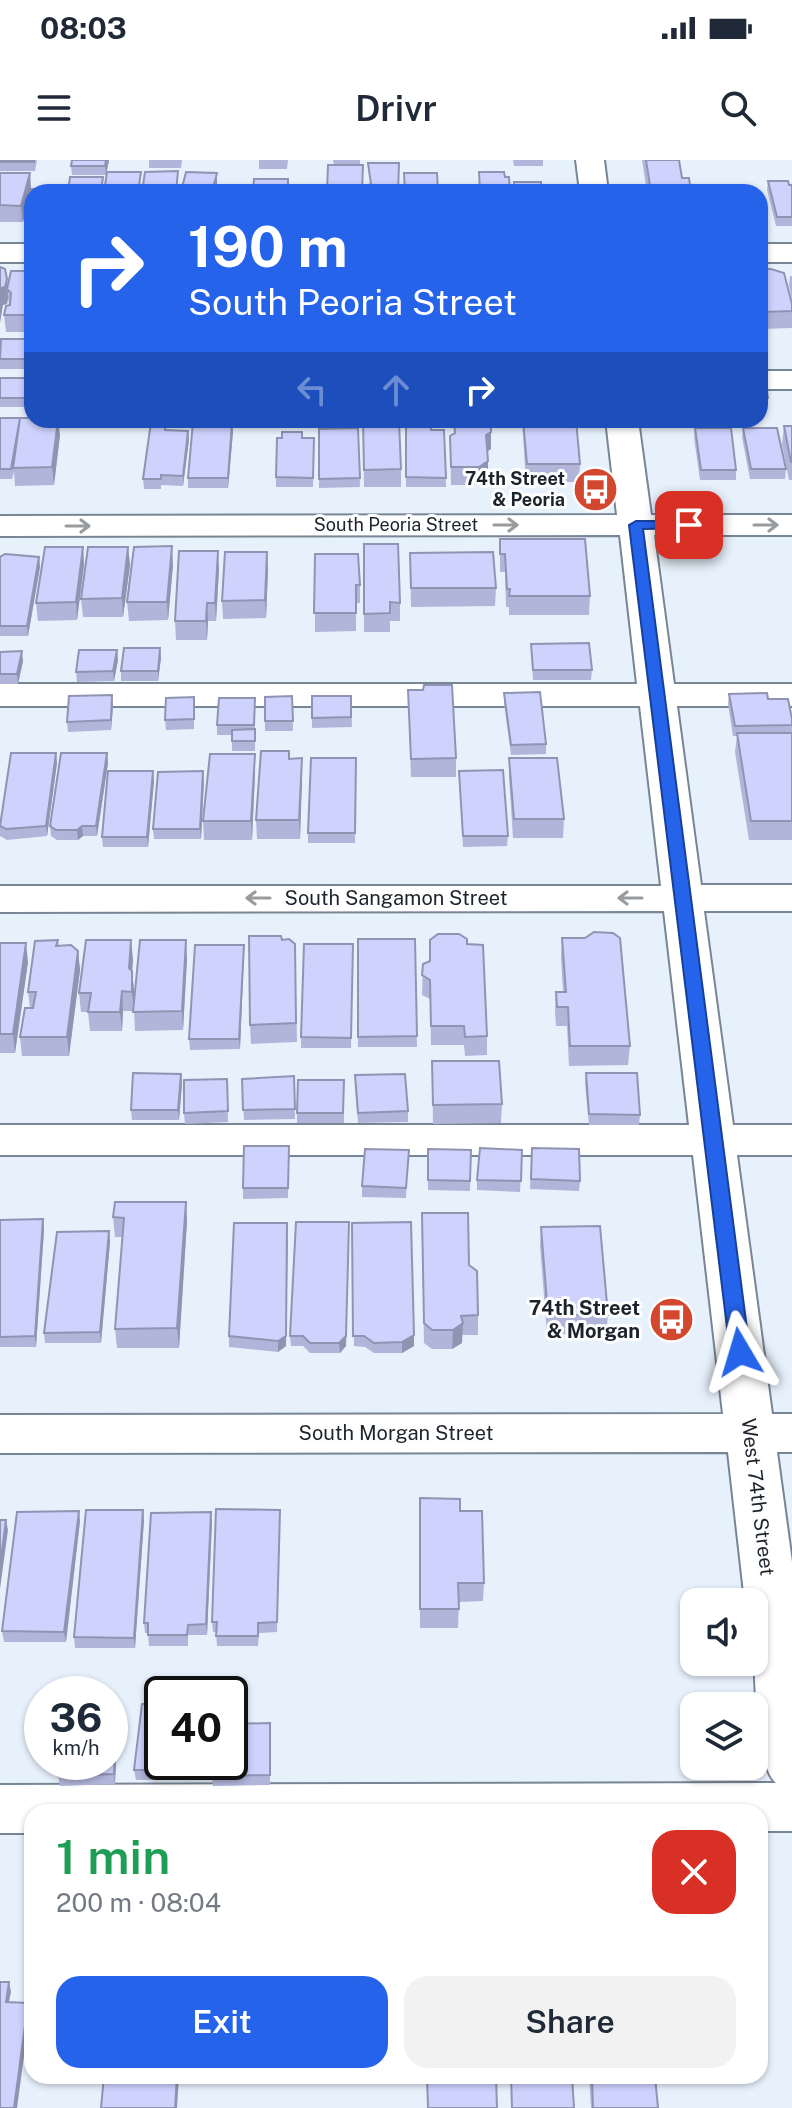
<!DOCTYPE html>
<meta charset="utf-8">
<style>
:root{--surface:#fff;--page:#f2f2f3;--text:#1f2937;--muted:#747a83;--accent:#2563eb}
body{margin:0;font-family:"Public Sans",sans-serif;background:var(--page);color:var(--text);height:100vh;display:flex;flex-direction:column;font-size:30px;white-space:nowrap}
*{box-sizing:border-box;margin:0}
p{font-size:26px;color:var(--muted)}
.icon{flex:none;width:44px;height:44px;fill:none;stroke:currentColor;stroke-width:2;stroke-linecap:round;stroke-linejoin:round}
.map{position:relative;flex:1;overflow:hidden}
.sheet{position:absolute;left:24px;top:1644px;width:744px;height:280px;display:flex;flex-direction:column;background:var(--surface);border-radius:24px;box-shadow:0 2px 6px #0004}
.sheet>*{flex:none}
.guide{position:absolute;left:24px;top:24px;width:744px;height:244px;border-radius:24px;box-shadow:0 2px 6px #0004;background:#2563eb;color:#fff;overflow:hidden}
.controls{position:absolute;left:680px;top:1428px;display:grid;gap:16px}
.controls a{display:grid;place-items:center;width:88px;height:88px;border-radius:16px;background:var(--surface);box-shadow:0 2px 6px #0004;font-size:40px}
.speed{position:absolute;left:24px;top:1516px;display:flex;gap:16px;font-size:40px;font-weight:700;text-align:center}
.speed>*{display:grid;place-content:center;width:104px;height:104px;border-radius:50%;background:var(--surface);box-shadow:0 2px 6px #0004;line-height:1}
.speed small{font-size:20px;font-weight:400}
.speed .limit{border:4px solid #111;border-radius:12px;background:#fff;color:#111}
.pin{position:absolute;display:grid;place-items:center;width:68px;height:68px;color:#fff;margin:-34px;border-radius:16px;box-shadow:0 4px 12px #0006}
.me{position:absolute;width:88px;margin:-44px;rotate:353deg;stroke-linejoin:round;filter:drop-shadow(0 0 6px #0008)}
.turn{display:flex;align-items:center;gap:28px;height:168px;padding:0 32px;font-size:36px}
.turn .icon{width:104px;height:104px;stroke-width:2.5}
.turn b{display:block;font-size:56px;line-height:68px}
.lanes{display:flex;align-items:center;height:76px;padding:0 32px;background:#0003;justify-content:center;gap:40px;direction:ltr}
.lanes .off{opacity:.35}
.round{display:grid;place-items:center;flex:none;width:84px;height:84px;border-radius:24px;background:var(--page)}
.headline{display:flex;align-items:center;justify-content:space-between;height:136px;padding:0 32px}
h1{font-size:48px;font-weight:600;line-height:60px;color:#1e9e55}
.primary-button{display:flex;gap:16px;margin-top:auto;padding:16px 32px}
.primary-button a{flex:1;height:92px;border-radius:24px;background:var(--accent);color:#fff;font-size:32px;font-weight:600;line-height:92px;text-align:center}
.primary-button a+a{background:var(--page);color:var(--text)}
.status{display:flex;justify-content:space-between;align-items:center;height:56px;padding:0 40px;background:var(--surface);direction:ltr}
.status svg{height:22px;fill:currentColor}
header{display:flex;justify-content:space-between;align-items:center;height:104px;padding:0 32px;background:var(--surface);font-size:36px;font-weight:600}
.map>svg:first-child{display:block}
.lines{fill:none;stroke-linecap:round;stroke-linejoin:round}
.minor-casing{stroke:#778595;stroke-width:4}
.minor{fill:#fff;fill-rule:evenodd}
.wall{fill:#b1b5da}
.shaded-wall{fill:#9094b2}
.building{fill:#ced3fe;stroke:#9094b2;stroke-width:2}
.oneway{stroke:#999c9f}
.route{fill:#2563eb;stroke:#184099;stroke-width:2}
.labels{text-anchor:middle;stroke-width:6;stroke-linejoin:round;paint-order:stroke}
.far-poi-label{font-size:18px;font-weight:bold;fill:#1d232a;stroke:#fdfdfd;text-anchor:end}
.far-street-label{font-size:18px;fill:#1d232a;stroke:#fdfdfd}
.street-label{font-size:20px;fill:#1d232a;stroke:#fdfdfd}
.poi-label{font-size:20px;font-weight:bold;fill:#1d232a;stroke:#fdfdfd;text-anchor:end}
</style>
<div class="status"><b>08:03</b><svg viewBox="0 0 49 12"><path d="M0 12V9h3v3zM5 12V6h3v6zM10 12V3h3v9zM15 12V0h3v12zM26 1h20v11H26zM47 4h2v5h-2z"/></svg></div>
<header><svg class="icon" aria-label="menu" viewBox="0 0 24 24"><path d="M4 6h16M4 12h16M4 18h16"/></svg>Drivr<svg class="icon" aria-label="search" viewBox="0 0 24 24"><circle cx="10" cy="10" r="6"/><path d="M15 15l6 6"/></svg></header>
<div class="map">
<svg width="792" height="1948" viewBox="0 0 792 1948">
<rect width="100%" height="100%" fill="#e7f1fc"/>
<g class="lines">
<defs>
<path id="minor" d="M576,0H604L608,32H580Z
M0,84H32V102H0Z
M760,84H792V102H760Z
M760,211H792V229H760Z
M606,260H638L651,355H792V375H654L674,524H792V546H677L701,725H792V751H704L733,965H792V995H737L772,1254H792V1292H777L792,1402V1671H760V1652H32V1673H0V1625L776,1623C752,1603 754,1475 754,1442H745L728,1292L0,1293V1255L723,1254L693,995H0V965H689L664,751L0,752V726H661L640,546H0V524H637L620,375L0,376V356L617,355Z"/>
</defs>
<use href="#minor" class="minor-casing"/>
<use href="#minor" class="minor"/>
</g>
<path class="wall" d="M0,0H37L35,11H0Z
M109,0L106,15H72L71,6Z
M149,0H182L181,8H149Z
M259,0H288L287,9H259Z
M333,0H360V5H334Z
M513,0H543V6H514Z
M642,0H679L682,18L691,32H647Z
M0,13H30L31,29H65V32H32V63H27L26,54L29,40L23,62H0Z
M768,21L792,25V66H776L767,30Z
M0,107L8,127L25,111L32,107V172H6L4,155L9,145L8,138L7,144L3,145Z
M760,109L792,144V168L760,169Z
M790,116H792V140L789,125Z
M32,179V209H0V184Z
M0,218H29L30,227L26,247H0Z
M760,218L768,238L767,248H760Z
M0,258L60,275L54,325L15,326L14,312L12,319H0Z
M454,260H491V289L487,291L488,319L479,325H451L450,276L454,273Z
M522,260H576L580,304L579,322H526Z
M363,262L401,309V327H364Z
M406,264L431,270H444L446,327H406Z
M784,266H792V320H789L782,284Z
M358,268L360,327L319,328V269Z
M695,268L736,310V320H700L694,278Z
M743,268L786,309L785,319H750L742,277Z
M166,270L188,271L189,280L183,326L161,325V329H144L143,319Z
M233,272L228,328H188V318Z
M314,278L313,327H276V317Z
M500,379L590,436L589,455H509V447H506L505,412H500Z
M364,384L400,443V461H390V472H364Z
M83,387L84,405L77,460L38,461L36,443Z
M128,387L130,405L123,457H83L81,439Z
M267,392L268,410L266,458L223,459L222,441Z
M410,393L496,428L495,446L411,447Z
M315,394L360,425V443H356V471L315,472Z
M0,397H39L40,407L28,476H0Z
M173,405L168,460L129,461L127,442Z
M219,409L216,461H208L207,480H176L175,461Z
M531,484L592,510L591,520H533Z
M117,490L118,500L114,521L77,522L76,512Z
M0,492L23,501L18,524H0Z
M161,498L158,521H121V511Z
M408,530L456,598V617H411Z
M504,533L546,584V594L511,595L504,543Z
M729,534L768,539L792,559V680H749L735,592L737,576H733L728,544Z
M292,536L293,571H265V561Z
M351,536L352,567L312,568V558Z
M194,537V569L166,570L165,560Z
M255,538V591H232V575H217V565Z
M113,545L111,570L68,572L67,562Z
M289,591L290,599L302,598V617L300,679H257L256,660Z
M56,593L57,603L47,676L7,680L0,676V660Z
M107,593L108,603L97,676H83L78,680H57L51,676L50,666Z
M255,594V613L252,680H204L203,661Z
M356,598L355,683H308V673Z
M509,598L564,659L563,678H513L509,617Z
M459,611L508,676L507,686L463,687Z
M154,621L148,687H103L102,677Z
M204,621L201,679H154L153,669Z
M562,778L630,886L628,905L569,906L567,866H556L555,852L556,832H563L561,797Z
M358,779H415L417,887H358Z
M58,780L59,786L78,791L80,810L69,896H22L20,877L30,848L28,832Z
M0,783L28,802L15,893H0Z
M295,784L297,882L251,884L250,865Z
M353,784L351,888H301V877Z
M467,784L487,876V895L465,896L464,885H431L430,839L422,835L423,804Z
M244,785L240,889L190,890L189,879Z
M133,799L132,810L134,830V848L187,799L183,870L135,871L134,851H123L122,871H90L88,852H81L79,833Z
M432,901L502,944L501,963L433,964Z
M586,913L640,955L639,965H589L585,923Z
M181,914L182,924L179,960H132L131,950Z
M294,916L295,959L244,960L242,919Z
M227,919L228,962L185,964L184,953Z
M344,920V963H297V953Z
M355,926L408,951V962L358,963Z
M289,986L288,1038L243,1039V1028Z
M532,988L580,1021L579,1031L530,1029Z
M428,989L471,990L470,1031L428,1030Z
M522,990L520,1032L477,1030V1020Z
M408,1001L406,1038L362,1037V1026Z
M186,1042L187,1061L179,1188H117L115,1169L122,1077H115L113,1057Z
M43,1059L44,1070L36,1187H0V1060Z
M234,1063L286,1186L278,1192L229,1187V1176Z
M352,1063L414,1186L402,1193H374L365,1187L354,1186Z
M541,1067L608,1155L606,1174H547L540,1086Z
M109,1071L110,1082L101,1183H45L44,1173Z
M349,1072L346,1186L340,1193H310L303,1186H291L290,1176Z
M422,1072L469,1105L478,1155V1175H462V1183L452,1189H432L424,1183Z
M420,1338L460,1351L484,1423L483,1441L459,1442L458,1468H420Z
M144,1360L135,1488H75L74,1477Z
M280,1360L277,1472L259,1473L258,1486H217L216,1472H213L212,1462Z
M80,1361L66,1482H4L2,1471Z
M212,1362L207,1475H188V1486H149L148,1473H145L144,1463Z
M270,1563V1625L213,1626L212,1616Z
M116,1566L117,1576L115,1624L60,1626L58,1616Z
M162,1602H199L198,1620H136L134,1610Z
M589,1916H655L658,1948H591Z"/>
<path class="shaded-wall" d="M106,0H109L106,15L105,6Z
M30,13L31,30L23,62L21,46Z
M217,13V32H212Z
M7,119L8,138L7,144L3,145L0,163V136L1,128Z
M29,218L30,227L26,247L25,238Z
M58,260L60,275L54,325L52,307Z
M232,263L233,272L228,328V318Z
M188,271L189,280L183,326V316Z
M491,272V289L485,293L486,275Z
M488,301V319L479,325V307Z
M172,386L173,405L168,460L167,442Z
M83,387L84,405L77,460L76,442Z
M128,387L130,405L123,457L122,438Z
M218,391L219,409L216,461L215,443Z
M267,392L268,410L266,458L265,440Z
M39,397L40,407L28,476L27,466Z
M207,443L208,461L207,480L206,461Z
M160,488L161,498L158,521V511Z
M117,490L118,500L114,521L113,511Z
M22,491L23,501L18,524L17,514Z
M112,535L113,545L111,570V560Z
M56,593L57,603L47,676L46,666Z
M107,593L108,603L97,676L96,666Z
M255,594V613L252,680L251,661Z
M302,598V617L300,679L299,660Z
M153,611L154,621L148,687L147,677Z
M203,611L204,621L201,679L200,669Z
M82,666L83,676L78,680L77,670Z
M131,780L133,799L131,827L129,808Z
M186,780L187,799L183,870L182,851Z
M26,783L28,802L15,893L13,874Z
M244,785V795L240,889L239,879Z
M78,791L80,810L69,896L67,877Z
M132,811L134,830V851L132,832Z
M122,831L123,851L122,871L120,852Z
M181,914L182,924L179,960L178,950Z
M186,1042L187,1061L179,1188L177,1168Z
M43,1059L44,1070L36,1187L35,1176Z
M109,1071L110,1082L101,1183L100,1172Z
M349,1072L346,1186L340,1193L339,1183Z
M288,1073L286,1186L278,1192V1181Z
M463,1163L462,1183L452,1189L453,1170Z
M414,1175V1186L402,1193V1182Z
M143,1350L144,1360L135,1488L134,1478Z
M79,1351L80,1361L66,1482L64,1472Z
M211,1352L212,1362L207,1475L206,1464Z
M6,1360L8,1370L0,1429V1406Z
M116,1566L117,1576L115,1624L114,1614Z
M9,1822L11,1832L7,1851L6,1842Z
M28,1843L30,1852L17,1948H14Z
M177,1916H179L177,1948H175Z"/>
<path class="building" d="M0,0H34V2H0Z
M72,0H106L105,6H71Z
M646,0H679L682,18H689L691,32H651Z
M368,3H399L398,32H366V26L371,24Z
M328,5H363L362,32H327Z
M178,11L176,32H142L145,12Z
M107,12H141L138,32H104Z
M186,12L217,13L212,32H181Z
M479,12H504L505,17H509L510,32H480Z
M0,13H30L21,46L0,45Z
M404,13H437L438,32H405Z
M70,17H103L101,32H68Z
M254,19H288V32H253Z
M768,21H788L789,25H792V57H777Z
M514,22H541V27H547L548,32H515Z
M31,29H65V32H32V54H26Z
M0,107L5,109L7,119L5,127L1,128L0,136Z
M25,107H32V155H4L6,146L10,145L11,133L7,129L11,111H25Z
M760,109H771L784,113L792,144V151L760,152Z
M1,179H32L31,199H0Z
M0,218H29L25,238H0Z
M760,218H765L768,238H760Z
M0,258H20L11,309H0Z
M20,258H32V260H58L52,307L13,308Z
M454,260H491V272L486,275L488,301L479,307H451L450,276L455,273Z
M523,260H576L580,304H527Z
M399,261L401,309L364,310L363,262Z
M151,262H166L165,270L188,271L183,316L161,315V319H143Z
M193,262L232,263L228,318H188Z
M406,264H431V270H444L446,318L406,317Z
M784,266H792V302H791Z
M358,268L360,318L319,319V269Z
M695,268H731L736,310H701Z
M743,268H777L786,309H751Z
M282,272H302V278H314L313,318L276,317L277,278H282Z
M500,379H585L590,436H509L510,429H507L505,394H500Z
M364,384H398L400,443L390,442V453L364,454Z
M172,386L167,442H127L134,387Z
M45,387H83L76,442L36,443Z
M88,387H128L122,438L81,439Z
M179,391H218L215,443H207L206,461H175Z
M225,392H267L265,440L222,441Z
M493,392L496,428H411L410,393Z
M5,394L39,397L27,466H0V397Z
M315,394H358L360,425H356V453H314Z
M589,483L592,510H533L531,484Z
M124,488H160L158,511H121Z
M79,490H117L113,511L76,512Z
M22,491L17,514H0V492Z
M424,525H452L456,598L411,599L408,530H423Z
M540,532L546,584L511,585L504,533Z
M767,533L768,539H788L792,559V565L735,566L729,534Z
M112,535L111,560L67,562L69,536Z
M292,536L293,561H265V537Z
M312,536H351V557L312,558Z
M194,537V559L165,560L166,538Z
M219,538H255L254,565H217Z
M255,569V581H232V570Z
M737,573H792V661H751Z
M261,591H289V599L302,598L299,660H256Z
M11,593H56L46,666L6,669L0,666Z
M61,593H107L96,666H82L77,670H56L50,666Z
M210,594H255L251,661H203Z
M311,598H356L355,673H308Z
M509,598H557L564,659H514Z
M503,610L508,676H463L459,611Z
M108,611H153L147,677H102Z
M203,611L200,669H153L158,612Z
M594,772L613,773L620,778L630,886H570L568,847H557L556,832H566L562,778H585Z
M438,774H459L467,779V784L483,785L487,876L465,877L464,866H431L430,820L422,815L423,804L430,801V780Z
M249,776H281L282,780L289,779L295,784L296,863L250,865Z
M358,779H415L417,876L358,877Z
M58,780L56,786L71,785L78,791L67,877H20L25,848H33L36,832H28L35,781Z
M86,780H131L129,808L132,811V832L122,831L120,852H88L91,833H79Z
M140,780H186L182,851L133,852Z
M0,783H26L13,874H0Z
M304,784H353L351,878L301,877Z
M195,785H244L239,879H189Z
M432,901H499L502,944L433,945Z
M133,913L181,914L178,950H131Z
M586,913H637L640,955L589,954Z
M405,914L408,951L358,953L355,915Z
M294,916L295,949L243,950L242,919Z
M227,919L228,951L184,953V920Z
M298,920H344L343,953H297Z
M244,986H289L288,1028H243Z
M480,988L522,990L521,1021L477,1020Z
M532,988L579,989L580,1021L531,1019Z
M365,989L409,990L406,1028L362,1026Z
M428,989L471,990L470,1021L428,1020Z
M115,1042H186L177,1168L115,1169L124,1058L113,1057Z
M422,1053H468L469,1105L477,1111L478,1155L461,1156L463,1163L453,1170H432L424,1163Z
M43,1059L35,1176L0,1177V1060Z
M296,1062H349L346,1176L339,1183H310L303,1176H290Z
M411,1062L414,1175L402,1182L374,1183L364,1176H353L352,1063Z
M234,1063H287L286,1176L278,1181L229,1176Z
M600,1066L608,1155H548L541,1067Z
M109,1071L100,1172L44,1173L57,1072Z
M420,1338L460,1339V1351H482L484,1423H458L459,1449H420Z
M216,1349L280,1350L277,1462L258,1463V1476H216L217,1462H212Z
M86,1350H143L134,1478L74,1477Z
M79,1351L64,1472L2,1471L17,1352Z
M211,1352L206,1464L188,1465L187,1475H148V1463H144L151,1353Z
M0,1360H6L0,1406Z
M162,1543V1602H198L197,1610H134L142,1544Z
M270,1563V1615L212,1616L213,1602H230V1564Z
M116,1566L114,1614L58,1616L59,1602H110V1567Z
M0,1822H9L6,1842L28,1843L14,1948H0Z
M104,1916H177L175,1948H101Z
M427,1916H496L497,1948H428Z
M511,1916H572L574,1948H512Z
M592,1916H655L658,1948H593Z"/>
<defs><path id="oneway-shaft" d="M-6 0H5M1.5-3L5.5 0L1.5 3" fill="none" stroke-width="1.6" stroke-linecap="round" stroke-linejoin="round" transform="scale(2)"/></defs>
<g class="oneway">
<use href="#oneway-shaft" transform="translate(506 365)"/>
<use href="#oneway-shaft" transform="translate(766 365)"/>
<use href="#oneway-shaft" transform="translate(78 366)"/>
<use href="#oneway-shaft" transform="translate(258 738) rotate(180)"/>
<use href="#oneway-shaft" transform="translate(630 738) rotate(180)"/>
</g>
<path class="route" d="M689,361L696,365L694,368L643,369L750,1192L747,1197H733L730,1192L629,365L636,361Z"/>
<defs>
<symbol id="bus-disc" viewBox="-11 -11 22 22"><circle r="9.5" fill="#d2472e" stroke="#fdfdfd"/><path d="M-5-6H5V4H4V6H2V4H-2V6H-4V4H-5ZM-3.5-4V0h7V-4ZM-3.5 1.2v1.5H-2V1.2ZM2 1.2v1.5H3.5V1.2Z" fill="#fff"/></symbol>
</defs>
<g fill-rule="evenodd">
<use href="#bus-disc" x="570" y="304" width="51" height="51"/>
<use href="#bus-disc" x="646" y="1134" width="51" height="51"/>
</g>
<g class="labels">
<g class="far-poi-label">
<text x="565" y="325">74th Street<tspan x="565" dy="21">&amp; Peoria</tspan></text>
</g>
<g class="far-street-label">
<text x="396" y="371">South Peoria Street</text>
</g>
<g class="street-label">
<text x="396" y="745">South Sangamon Street</text>
<text x="396" y="1280">South Morgan Street</text>
<text transform="translate(758 1337) rotate(83)" y="7">West 74th Street</text>
</g>
<g class="poi-label">
<text x="640" y="1155">74th Street<tspan x="640" dy="23">&amp; Morgan</tspan></text>
</g>
</g>
</svg>
<div class="controls">
<a><svg class="icon" aria-label="sound" viewBox="0 0 24 24"><path d="M4 9h4l5-4v14l-5-4H4zM17 9q2 3 0 6"/></svg></a>
<a><svg class="icon" aria-label="layers" viewBox="0 0 24 24"><path d="M12 4l9 5-9 5-9-5zM3 14l9 5 9-5"/></svg></a>
</div>
<div class="speed"><div>36<small>km/h</small></div><div class="limit">40</div></div>
<div class="pin" style="left:689px;top:365px;background:#d93025"><svg class="icon" aria-label="arrive" viewBox="0 0 24 24"><path d="M6 21V4h12l-3 4 3 4H6"/></svg></div>
<svg class="me" style="left:740px;top:1192px" viewBox="-20 -20 40 40"><path d="M0-17L14 15 0 8-14 15z" fill="#2563eb" stroke="#fff" stroke-width="4"/></svg>
<div class="guide">
<div class="turn"><svg class="icon" aria-label="right" viewBox="0 0 24 24"><path d="M7 20v-9h11M14 6l5 5-5 5"/></svg><div><b>190 m</b>South Peoria Street</div></div>
<div class="lanes"><svg class="icon off" aria-label="left" viewBox="0 0 24 24"><path d="M17 20v-9H6M10 6l-5 5 5 5"/></svg><svg class="icon off" aria-label="ahead" viewBox="0 0 24 24"><path d="M12 20V5M6 11l6-6 6 6"/></svg><svg class="icon" aria-label="right" viewBox="0 0 24 24"><path d="M7 20v-9h11M14 6l5 5-5 5"/></svg></div>
</div>
<section class="sheet">
<div class="headline"><div><h1>1 min</h1><p>200 m · 08:04</p></div><a class="round" style="background:#d93025;color:#fff"><svg class="icon" aria-label="close" viewBox="0 0 24 24"><path d="M6 6l12 12M18 6L6 18"/></svg></a></div>
<div class="primary-button"><a>Exit</a><a>Share</a></div>
</section>
</div>
